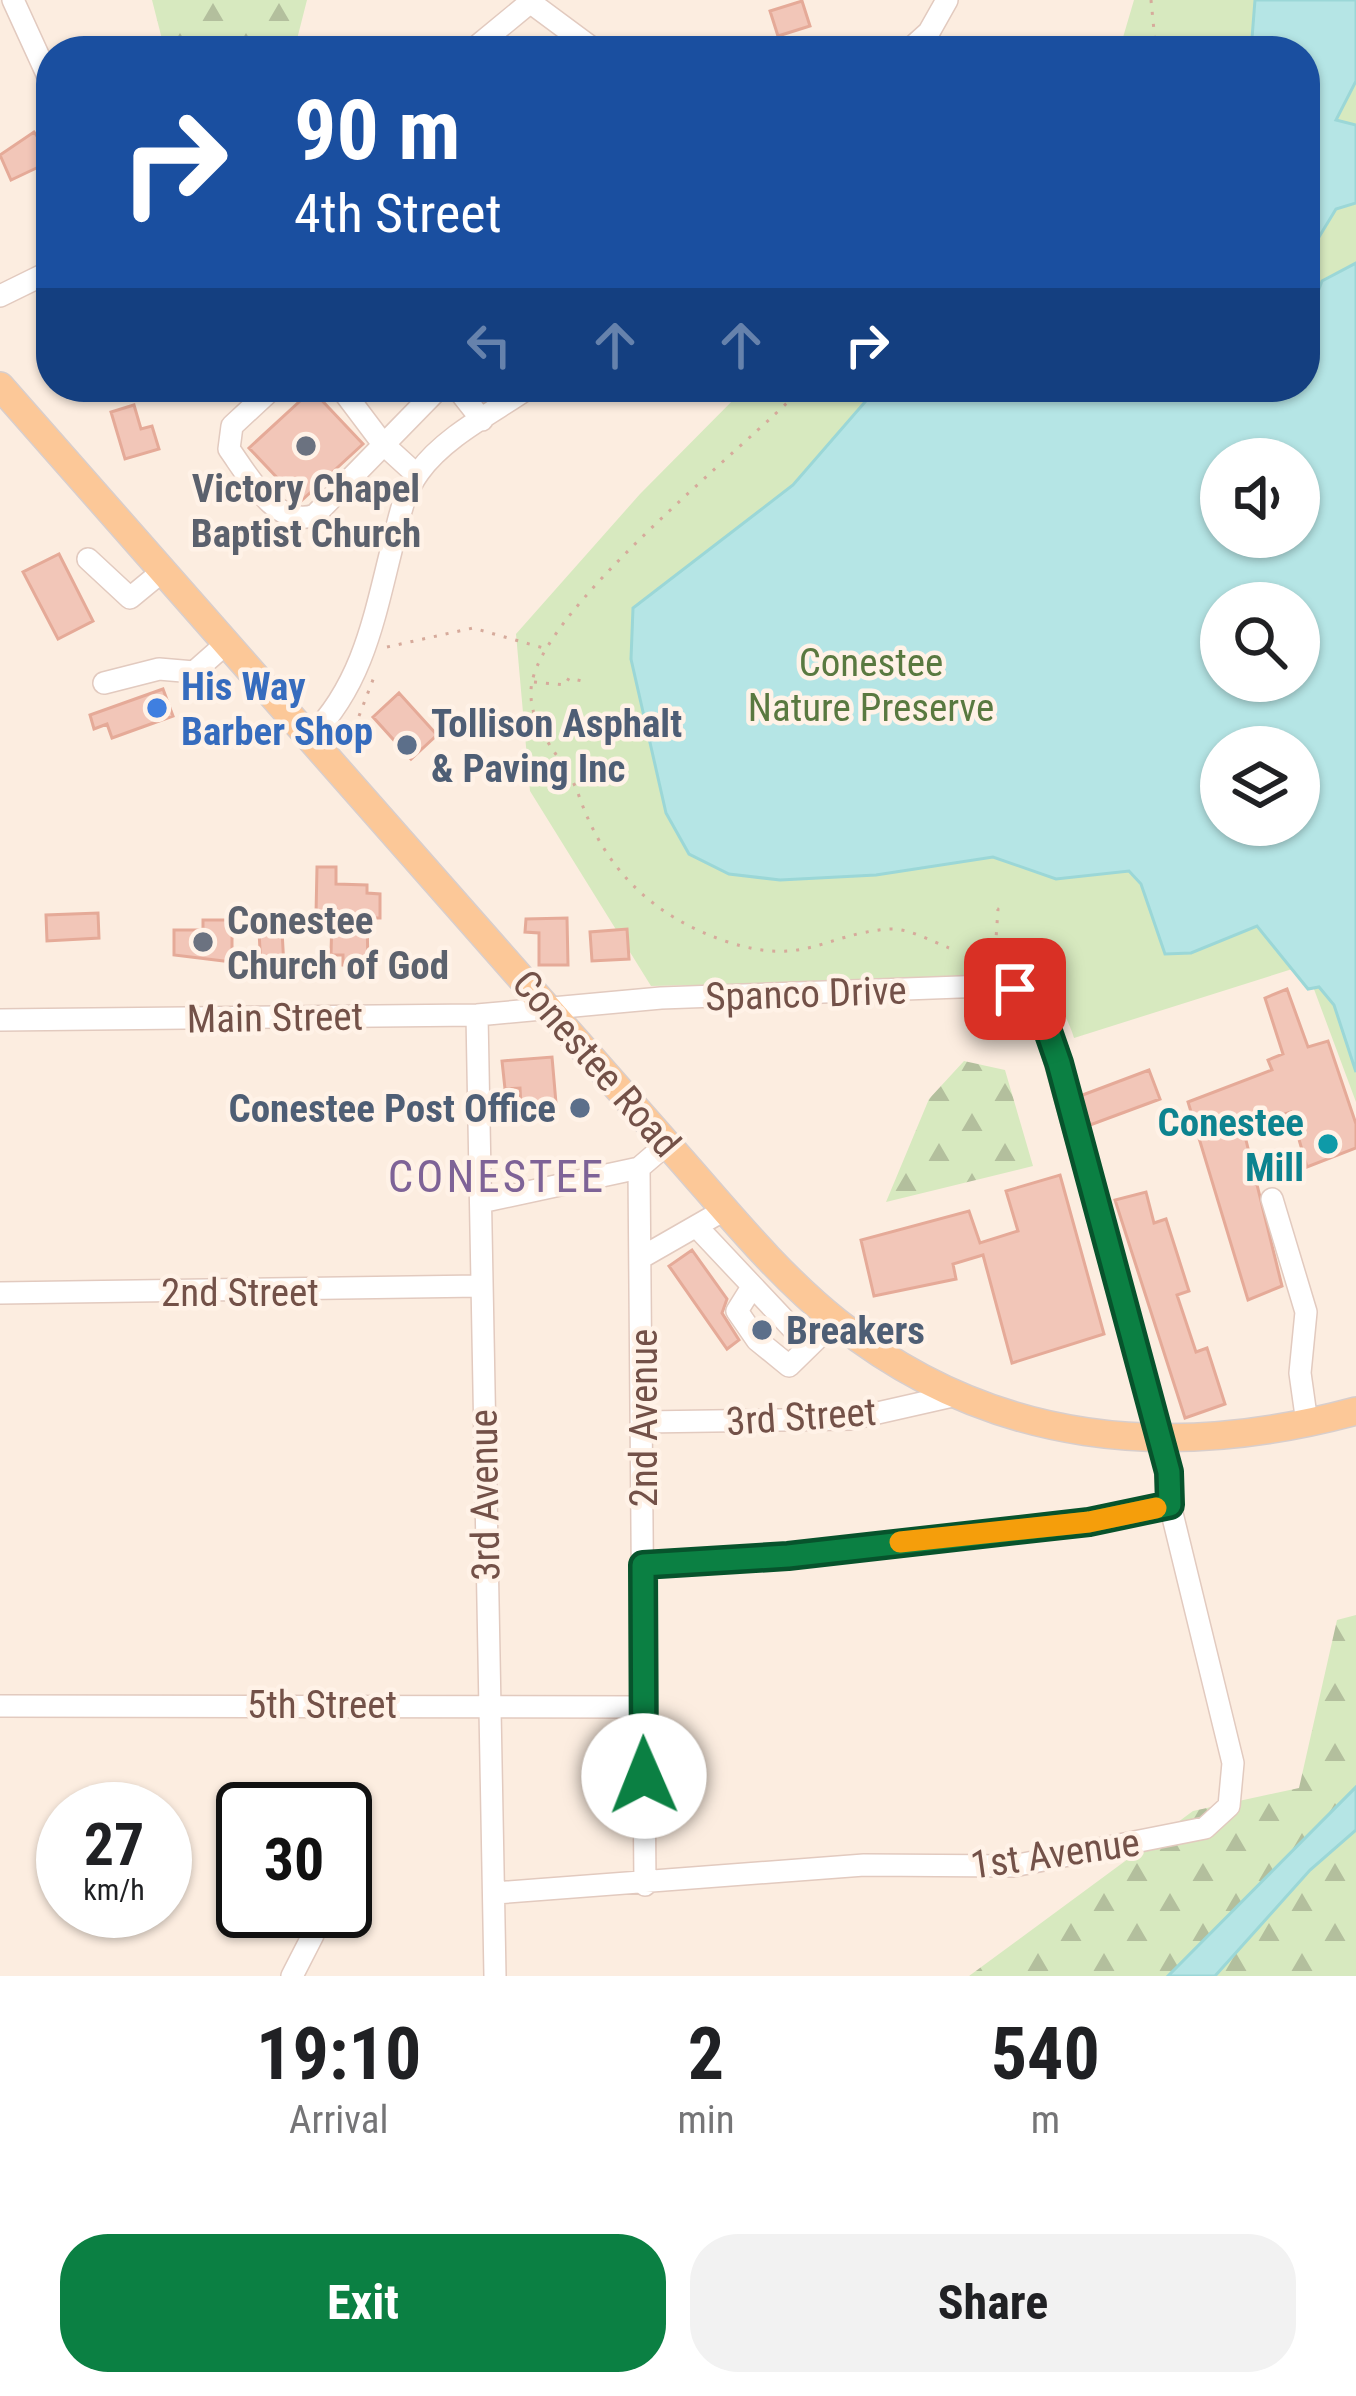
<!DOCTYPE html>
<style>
:root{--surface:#fff;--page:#f2f2f2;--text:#202124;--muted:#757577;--accent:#0b8043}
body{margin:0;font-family:"Roboto Condensed",sans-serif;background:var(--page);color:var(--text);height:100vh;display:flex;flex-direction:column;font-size:45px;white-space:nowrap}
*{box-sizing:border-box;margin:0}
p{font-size:39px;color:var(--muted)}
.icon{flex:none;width:66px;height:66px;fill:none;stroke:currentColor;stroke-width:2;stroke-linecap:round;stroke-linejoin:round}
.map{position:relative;height:1976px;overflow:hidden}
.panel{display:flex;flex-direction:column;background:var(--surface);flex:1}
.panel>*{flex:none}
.hud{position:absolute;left:36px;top:36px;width:1284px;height:366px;border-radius:48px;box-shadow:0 3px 9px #0004;background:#1a4fa0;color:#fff;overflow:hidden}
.controls{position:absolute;left:1200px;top:438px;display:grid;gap:24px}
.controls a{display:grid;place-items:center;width:120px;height:120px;border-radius:50%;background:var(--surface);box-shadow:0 3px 9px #0004;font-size:60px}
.speed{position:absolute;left:36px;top:1782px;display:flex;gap:24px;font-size:60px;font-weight:700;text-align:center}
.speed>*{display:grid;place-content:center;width:156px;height:156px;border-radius:50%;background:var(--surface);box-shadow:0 3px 9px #0004;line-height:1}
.speed small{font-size:30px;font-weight:400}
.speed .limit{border:6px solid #111;border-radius:18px;background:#fff;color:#111}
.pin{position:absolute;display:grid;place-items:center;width:102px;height:102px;color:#fff;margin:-51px;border-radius:24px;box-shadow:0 6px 18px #0006}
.me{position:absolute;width:132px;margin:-66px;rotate:359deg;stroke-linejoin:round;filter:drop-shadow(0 0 9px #0008)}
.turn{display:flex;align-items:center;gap:42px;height:252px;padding:0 60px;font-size:54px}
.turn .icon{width:156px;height:156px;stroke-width:2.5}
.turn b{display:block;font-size:84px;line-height:102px}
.lanes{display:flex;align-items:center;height:114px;padding:0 60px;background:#0003;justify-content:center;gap:60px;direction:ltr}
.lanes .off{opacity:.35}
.eta{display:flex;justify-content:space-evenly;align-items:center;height:204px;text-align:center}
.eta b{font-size:72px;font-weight:700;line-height:84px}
.primary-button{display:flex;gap:24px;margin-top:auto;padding:24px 60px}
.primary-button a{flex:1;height:138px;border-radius:48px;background:var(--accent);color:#fff;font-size:48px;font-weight:700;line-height:138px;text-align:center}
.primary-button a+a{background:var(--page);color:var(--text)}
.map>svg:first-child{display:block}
.forest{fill:url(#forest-firs)}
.park{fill:#d7e9bf;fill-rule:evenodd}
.water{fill:#b5e5e5;stroke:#9bd7d7;stroke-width:3;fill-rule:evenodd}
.building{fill:#f2c6b8;stroke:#e5aa98;stroke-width:3}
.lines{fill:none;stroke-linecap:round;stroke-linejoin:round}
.minor-casing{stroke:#e2cabf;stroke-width:24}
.major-casing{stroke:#d8cecc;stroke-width:30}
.path{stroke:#d6aa9b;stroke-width:3;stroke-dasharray:3 9;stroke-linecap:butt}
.minor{stroke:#fff;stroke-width:21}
.major{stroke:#fcc898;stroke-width:27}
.route-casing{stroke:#07532c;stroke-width:30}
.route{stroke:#0b8043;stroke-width:21}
.slow{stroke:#f59e0b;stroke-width:21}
.worship-dot{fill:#6b7280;stroke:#fff2e7;stroke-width:4.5}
.shop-dot{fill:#3f7fe0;stroke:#fff2e7;stroke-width:4.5}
.service-dot{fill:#5c6f8a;stroke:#fff2e7;stroke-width:4.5}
.culture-dot{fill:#0f9aa8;stroke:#fff2e7;stroke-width:4.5}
.labels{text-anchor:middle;stroke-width:9;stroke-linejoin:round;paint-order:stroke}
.worship-label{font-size:39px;font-weight:bold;fill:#5b616d;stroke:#fff2e7}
.park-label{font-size:39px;fill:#597940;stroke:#fff2e7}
.shop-label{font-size:39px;font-weight:bold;fill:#366cbe;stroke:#fff2e7;text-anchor:start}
.service-label{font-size:39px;font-weight:bold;fill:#4e5e75;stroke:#fff2e7;text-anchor:start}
.street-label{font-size:39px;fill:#735148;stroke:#fff2e7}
.culture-label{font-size:39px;font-weight:bold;fill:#0d838f;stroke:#fff2e7;text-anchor:end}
.quarter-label{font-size:45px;letter-spacing:3px;fill:#7e6397;stroke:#fff2e7}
</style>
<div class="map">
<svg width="1356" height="1976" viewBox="0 0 1356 1976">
<defs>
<pattern id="forest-firs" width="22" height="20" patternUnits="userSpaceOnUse" patternTransform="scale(3)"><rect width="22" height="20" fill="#d7e9bf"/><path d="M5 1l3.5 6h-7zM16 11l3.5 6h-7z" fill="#b3bf9d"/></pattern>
</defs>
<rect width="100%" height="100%" fill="#fcede0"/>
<path class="forest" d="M152,0H307L294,51H165Z
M964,1061L1005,1070L1033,1166L886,1202L929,1099Z
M1356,1615V1787L1168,1976H969L1193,1811L1299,1788L1337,1620Z
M1356,1830V1976H1215L1310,1870Z"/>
<path class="park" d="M1134,0H1356V1102L1305,965L1074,1038C1062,998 1039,986 999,978L651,986L530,791L516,634L640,494L746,387H1305V51H1119ZM1221,459H1299V537H1221ZM1221,603H1299V681H1221ZM1221,747H1299V825H1221Z"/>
<path class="water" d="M1255,0H1356V81L1336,120L1356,125V203L1336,209L1305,260V51H1251Z
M1356,263V1072L1334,1005L1319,987L1308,989L1257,926L1191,953L1165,954L1141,884L1129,871L1056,879L993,857L876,875L780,880L729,874L689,854L666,813L631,659L633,608L793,485L878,387H1305V326L1322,281ZM1221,459H1299V537H1221ZM1221,603H1299V681H1221ZM1221,747H1299V825H1221Z
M1356,1787V1830L1310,1870L1215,1976H1168Z"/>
<path class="building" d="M802,1L810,26L778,36L770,11Z
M34,132L49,153L43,157L47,163L11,180L0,155Z
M312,390L363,444L300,502L249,448Z
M134,405L141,429L152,426L159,449L125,459L111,412Z
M59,554L93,621L58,639L23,572Z
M163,689L173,716L112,738L107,724L94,729L90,715Z
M399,693L437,735L411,759L373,717Z
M317,867H336V884L367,885V893L380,894V918H367L368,966L343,965V955H331L332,915L316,914Z
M98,913L99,938L47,941L46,915Z
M567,918L568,965H539V933L525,932L526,919Z
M203,920H232V962L174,955V930H203Z
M627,929L629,959L592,961L590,932Z
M282,930L284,968L261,969L259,931Z
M1287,989L1308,1047L1328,1041L1356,1124V1148L1307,1167L1291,1112L1243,1128L1282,1286L1248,1300L1188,1102L1272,1070L1268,1060L1283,1054L1265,998Z
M552,1057L556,1103L521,1105L520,1088L505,1089L502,1061Z
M1149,1070L1160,1099L1090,1125L1080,1096Z
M1060,1175L1104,1334L1012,1363L983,1255L953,1264L956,1279L874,1296L861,1240L969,1211L980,1243L1018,1231L1006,1191Z
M1146,1192L1154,1223L1166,1219L1189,1291L1177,1295L1196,1352L1207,1348L1225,1404L1185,1418L1115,1200Z
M692,1250L727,1299L722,1313L739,1340L727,1349L669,1266Z"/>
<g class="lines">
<defs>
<path id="minor" d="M13,0L51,83
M530,2L596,51
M471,51L533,0
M908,51L929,32L947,0
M0,296L51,271
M274,387L232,426L229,449C249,477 277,529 315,515L440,387
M340,387L383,444L417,475
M456,387L482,420
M88,559L130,598L164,570
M104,683L159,669L194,672L228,642
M311,736C362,685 374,619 391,551C398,524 402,495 419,472C445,436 494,412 530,387
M477,1015L495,1976
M0,1020L477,1015L661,998L987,986L1015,989L1041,1011L1169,1471L1170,1505L1233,1763L1229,1806L1205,1828L1013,1866L864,1865L495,1893
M639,1168L645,1885
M1272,1199L1306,1312L1300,1373L1307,1423
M481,1202L639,1168L667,1144
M697,1227L809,1346
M644,1256L726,1209
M752,1287L737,1311L757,1340L789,1366L835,1321
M0,1293L480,1286
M644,1422L851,1419L957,1395
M643,1565L788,1556L1089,1522L1170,1505
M0,1706L643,1707
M292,1976L313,1935"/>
<path id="major" d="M0,386L667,1144C721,1204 773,1271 837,1322C991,1445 1171,1461 1356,1411"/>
</defs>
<use href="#minor" class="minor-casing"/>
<use href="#major" class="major-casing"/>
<path class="path" d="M1151,0L1156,51
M803,387C747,446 534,614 531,690C529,732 566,758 579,796C605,870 653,917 728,942C805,967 824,934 889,929C909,928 931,941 949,948
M387,647L473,628L547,649
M534,682L565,685L569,678L582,681
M359,716L374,677
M978,948L996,939L998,909L992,908"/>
<use href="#minor" class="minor"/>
<use href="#major" class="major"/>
</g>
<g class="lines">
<defs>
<path id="route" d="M644,1776L643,1565L788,1556L1089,1522L1170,1505L1169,1472L1059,1063L1041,1011L1015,989"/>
</defs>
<use href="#route" class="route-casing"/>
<use href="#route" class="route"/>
<path class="slow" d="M900,1542L1089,1522L1156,1508"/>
</g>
<g class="worship-dot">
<circle cx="306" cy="446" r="12"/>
<circle cx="203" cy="942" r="12"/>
</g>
<circle class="shop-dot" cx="157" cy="708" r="12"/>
<g class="service-dot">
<circle cx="407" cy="745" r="12"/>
<circle cx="580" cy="1108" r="12"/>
<circle cx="762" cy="1330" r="12"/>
</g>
<circle class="culture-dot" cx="1328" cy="1144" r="12"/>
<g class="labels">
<g class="worship-label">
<text x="306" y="502">Victory Chapel<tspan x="306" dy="45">Baptist Church</tspan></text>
<text x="227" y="934" text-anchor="start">Conestee<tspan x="227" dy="45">Church of God</tspan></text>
</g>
<g class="park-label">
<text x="871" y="676">Conestee<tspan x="871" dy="45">Nature Preserve</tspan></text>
</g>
<g class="shop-label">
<text x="181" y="700">His Way<tspan x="181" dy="45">Barber Shop</tspan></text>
</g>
<g class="service-label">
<text x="431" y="737">Tollison Asphalt<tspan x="431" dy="45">&amp; Paving Inc</tspan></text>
<text x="556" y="1122" text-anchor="end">Conestee Post Office</text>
<text x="786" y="1344">Breakers</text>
</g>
<g class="street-label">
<text transform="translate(806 993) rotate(-2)" y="14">Spanco Drive</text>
<text transform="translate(275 1017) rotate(-1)" y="14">Main Street</text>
<text transform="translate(597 1063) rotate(49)" y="14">Conestee Road</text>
<text x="240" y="1306">2nd Street</text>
<text transform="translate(801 1416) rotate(-4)" y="14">3rd Street</text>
<text transform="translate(643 1418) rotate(-90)" y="14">2nd Avenue</text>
<text transform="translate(484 1495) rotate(-91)" y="14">3rd Avenue</text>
<text x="322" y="1718">5th Street</text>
<text transform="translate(1055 1853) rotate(-8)" y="14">1st Avenue</text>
</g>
<g class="culture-label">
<text x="1304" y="1136">Conestee<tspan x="1304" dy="45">Mill</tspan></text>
</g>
<g class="quarter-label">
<text x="497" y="1192">CONESTEE</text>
</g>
</g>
</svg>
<div class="controls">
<a><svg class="icon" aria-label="sound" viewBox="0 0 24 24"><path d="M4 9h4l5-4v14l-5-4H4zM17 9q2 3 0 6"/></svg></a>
<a><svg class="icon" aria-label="search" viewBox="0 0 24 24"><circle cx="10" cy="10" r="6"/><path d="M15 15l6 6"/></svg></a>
<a><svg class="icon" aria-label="layers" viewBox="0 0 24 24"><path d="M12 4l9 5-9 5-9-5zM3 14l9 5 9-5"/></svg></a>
</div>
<div class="speed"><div>27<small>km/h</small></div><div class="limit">30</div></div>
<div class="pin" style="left:1015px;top:989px;background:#d93025"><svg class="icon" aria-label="arrive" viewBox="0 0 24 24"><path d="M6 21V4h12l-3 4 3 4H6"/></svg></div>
<svg class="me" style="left:644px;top:1776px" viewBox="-20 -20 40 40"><circle r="19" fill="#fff"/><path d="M0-13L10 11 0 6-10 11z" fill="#0b8043"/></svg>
<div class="hud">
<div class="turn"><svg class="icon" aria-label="right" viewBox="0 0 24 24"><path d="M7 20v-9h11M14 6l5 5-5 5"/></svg><div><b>90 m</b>4th Street</div></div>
<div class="lanes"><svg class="icon off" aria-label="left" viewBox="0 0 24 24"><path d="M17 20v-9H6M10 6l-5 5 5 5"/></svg><svg class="icon off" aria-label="ahead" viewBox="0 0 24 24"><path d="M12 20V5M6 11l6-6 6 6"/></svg><svg class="icon off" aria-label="ahead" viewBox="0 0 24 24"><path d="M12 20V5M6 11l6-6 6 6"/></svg><svg class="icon" aria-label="right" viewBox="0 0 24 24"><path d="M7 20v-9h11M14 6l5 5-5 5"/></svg></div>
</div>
</div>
<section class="panel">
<div class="eta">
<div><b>19:10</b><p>Arrival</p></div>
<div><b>2</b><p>min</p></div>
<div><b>540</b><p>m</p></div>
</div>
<div class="primary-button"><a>Exit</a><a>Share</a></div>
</section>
